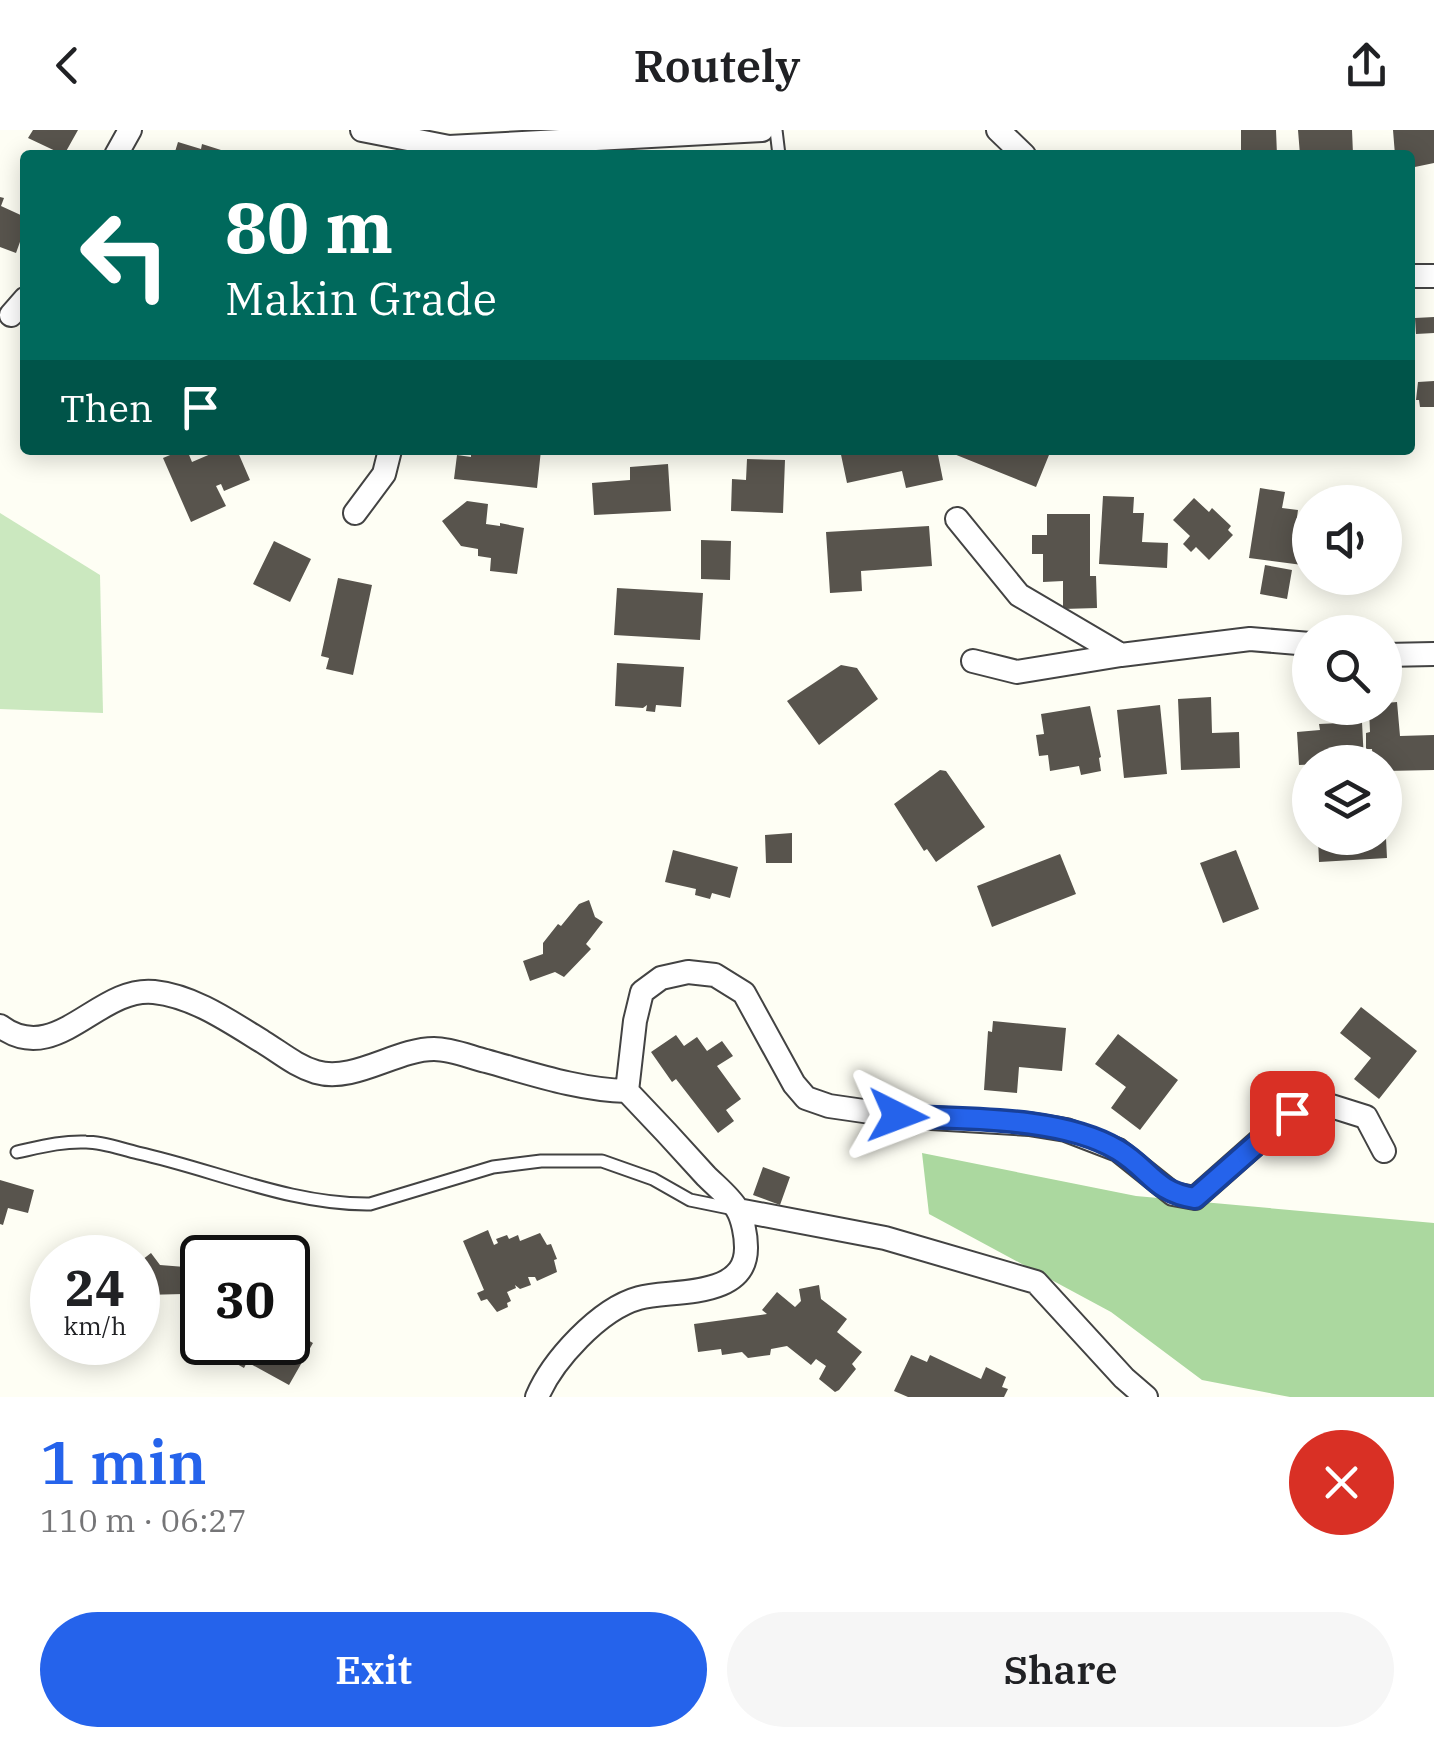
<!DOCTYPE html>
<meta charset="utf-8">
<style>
:root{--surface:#fff;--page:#f6f6f6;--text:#202124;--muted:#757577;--accent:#2563eb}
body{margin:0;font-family:"IBM Plex Serif",serif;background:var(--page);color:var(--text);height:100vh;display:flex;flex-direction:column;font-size:38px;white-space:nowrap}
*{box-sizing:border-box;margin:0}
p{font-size:32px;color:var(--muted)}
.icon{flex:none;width:55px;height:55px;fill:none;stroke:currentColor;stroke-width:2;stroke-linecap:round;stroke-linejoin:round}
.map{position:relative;height:1267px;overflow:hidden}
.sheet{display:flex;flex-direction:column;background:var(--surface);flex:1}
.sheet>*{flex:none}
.top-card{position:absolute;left:20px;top:20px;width:1395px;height:305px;border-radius:10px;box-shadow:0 5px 25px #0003;background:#00695c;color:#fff;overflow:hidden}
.controls{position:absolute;left:1292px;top:355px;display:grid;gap:20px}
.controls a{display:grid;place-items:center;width:110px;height:110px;border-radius:50%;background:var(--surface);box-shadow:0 5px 25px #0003;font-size:50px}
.speed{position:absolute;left:30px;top:1105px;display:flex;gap:20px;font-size:50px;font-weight:700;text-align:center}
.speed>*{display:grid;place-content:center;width:130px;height:130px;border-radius:50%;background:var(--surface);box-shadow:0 5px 25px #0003;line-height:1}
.speed small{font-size:25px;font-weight:400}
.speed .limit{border:5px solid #111;border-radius:15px;background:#fff;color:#111}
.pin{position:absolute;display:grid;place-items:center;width:85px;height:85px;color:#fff;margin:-42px;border-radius:20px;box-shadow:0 5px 15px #0006}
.me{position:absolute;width:110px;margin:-55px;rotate:93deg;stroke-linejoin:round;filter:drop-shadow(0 0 8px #0008)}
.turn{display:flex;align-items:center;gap:35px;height:210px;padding:0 40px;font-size:45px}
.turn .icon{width:130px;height:130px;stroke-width:2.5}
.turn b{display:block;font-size:70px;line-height:85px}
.then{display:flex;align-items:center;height:95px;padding:0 40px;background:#0003;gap:20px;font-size:38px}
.round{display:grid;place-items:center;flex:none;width:105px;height:105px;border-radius:52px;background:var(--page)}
.headline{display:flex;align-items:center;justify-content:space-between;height:170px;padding:0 40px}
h1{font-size:60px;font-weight:600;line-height:75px;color:var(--accent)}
.button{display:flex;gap:20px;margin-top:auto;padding:20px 40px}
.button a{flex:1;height:115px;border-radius:60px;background:var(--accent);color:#fff;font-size:40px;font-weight:600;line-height:115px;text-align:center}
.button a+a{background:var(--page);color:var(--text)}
header{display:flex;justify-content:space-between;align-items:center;height:130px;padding:0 40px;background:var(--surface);font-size:45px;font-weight:600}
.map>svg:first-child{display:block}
.green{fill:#cbe8bf}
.forest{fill:#abd89f}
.building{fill:#58544d}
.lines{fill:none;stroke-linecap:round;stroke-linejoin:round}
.service-casing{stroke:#434343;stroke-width:15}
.minor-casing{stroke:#434343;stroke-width:26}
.service{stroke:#fff;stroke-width:11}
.minor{stroke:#fff;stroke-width:22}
.route-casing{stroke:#184099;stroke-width:25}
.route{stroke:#2563eb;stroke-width:18}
</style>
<header><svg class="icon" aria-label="back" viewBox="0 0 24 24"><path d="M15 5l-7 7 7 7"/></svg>Routely<svg class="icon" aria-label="share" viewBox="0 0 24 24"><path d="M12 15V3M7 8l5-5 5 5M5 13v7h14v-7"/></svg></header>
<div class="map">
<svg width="1434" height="1267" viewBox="0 0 1434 1267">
<rect width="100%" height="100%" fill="#fefef4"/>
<path class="green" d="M0,383L100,445L103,583L0,579Z"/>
<path class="forest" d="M922,1023L1136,1066L1434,1093V1267H1290L1202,1250L1111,1182L929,1084Z"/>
<path class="building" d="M33,0H78L64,25L28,8Z
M1241,0H1276L1277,25H1241Z
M1298,0H1352L1353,24L1300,25Z
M1393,0H1434V33L1410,38V25H1395Z
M178,12L201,19L202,14L221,20L220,25H174Z
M0,67L4,68L1,76L25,87V98L16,123L0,117Z
M1434,187V203L1416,204L1415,188Z
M1434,251V277H1420L1419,270H1416L1418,252Z
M182,320H187L192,332L220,320H237L250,350L224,361L221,354L216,356L226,376L191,392L163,328Z
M471,320H541L537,358L454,349L457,325L471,327Z
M840,320H937L943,350L906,358L902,341L847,353Z
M944,320H1051L1036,357Z
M747,329L785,330L783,383L731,381L732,349L746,350Z
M668,334L671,381L594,385L592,353L630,350V337Z
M1260,358L1285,362L1282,378L1298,380L1294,409L1310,411V436L1249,428Z
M1103,366L1134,367L1133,383H1144L1142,412L1168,413L1167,438L1099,434Z
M1194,368L1209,382L1212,378L1231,396L1228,400L1233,405L1209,430L1196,417L1191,422L1183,414L1190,406L1173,390Z
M467,371L488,374L486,394L500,396V393L524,398L517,444L490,441L491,428L478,426V419L461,416L442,391Z
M1047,384H1090V446H1096L1097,478L1063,479V451L1043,452V424H1032V405H1047Z
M929,396L932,436L861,441L862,461L830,463L826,402Z
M701,410L731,411L730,450L701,449Z
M274,411L311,429L290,472L253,454Z
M1265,435L1292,440L1287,469L1260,464Z
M338,448L372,455L353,545L326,539L329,528L321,526Z
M617,458L703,463L700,510L614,505Z
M617,533L684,537L681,577L656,575L655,582L646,581L647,575L643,578L615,576Z
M841,535L857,538L878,569L819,615L787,571Z
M1211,567L1212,603L1239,602L1240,638L1181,640L1178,569Z
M1397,572L1400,606L1434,605V640L1385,641V632H1373L1372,619H1366V603L1370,602L1369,578H1385V573Z
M1160,575L1167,644L1124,648L1117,580Z
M1090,576L1101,627L1099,628L1101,641L1081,645L1079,636L1050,641L1048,625L1039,626L1036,605L1044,604L1041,584Z
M1362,592L1364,632L1299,635L1297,602L1320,600L1319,594Z
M940,640L946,641L985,697L936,732L927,719L924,721L894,674Z
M792,703V733H766L765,705Z
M1318,708H1386L1387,728L1319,732Z
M673,720L738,737L730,768L712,763L710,769L695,765L696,759L665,752Z
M1236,720L1259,779L1223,793L1200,733Z
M1060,724L1076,764L992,797L977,756Z
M589,770L595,787L603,792L586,814L591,819L564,847L555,842L530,851L523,831L543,824V813L558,794L561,796L579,774Z
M1361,877L1417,921L1379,969L1354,949L1371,928L1340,903Z
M993,891L1066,898L1062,941L1019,937L1017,963L984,960L988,901L992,902Z
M1118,904L1178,950L1140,1000L1111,978L1126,957L1095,934Z
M676,905L684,916L697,907L707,921L722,911L733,926L717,936L741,969L726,980L734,991L718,1003L676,949L672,952L651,922Z
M763,1037L790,1047L780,1075L753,1065Z
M0,1050L34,1060L28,1083L8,1078L3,1095L0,1094Z
M488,1100L494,1115L498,1113L496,1109L507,1105L509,1109L518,1105L520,1111L540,1103L547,1115L551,1114L557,1129L554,1130L557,1142L537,1151L535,1147H528L531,1155L520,1159L515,1155L516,1158L507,1162L511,1171L507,1173L508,1177L497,1182L487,1169L481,1171L477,1163L484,1160L463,1111Z
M151,1123L160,1135L185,1137L183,1164L144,1165L138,1156V1133Z
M819,1155L821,1169L847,1189L837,1202L862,1222L852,1234L856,1239L839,1260L835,1262L819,1249L826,1236L816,1229L811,1235L787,1216L771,1219L770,1225L748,1228L742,1222L722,1225L721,1219L698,1222L694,1194L767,1184L762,1180L777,1162L795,1177L801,1171L799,1159Z
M288,1199L313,1213L289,1255L247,1232L244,1238L219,1224L222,1218L213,1212H288Z
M911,1225L927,1232L930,1225L981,1249L986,1237L1006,1247L1002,1257L1008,1259L1004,1267H908L894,1261Z"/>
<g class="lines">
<defs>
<path id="service" d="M776,0L779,25
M17,1022C40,1017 62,1011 86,1012C103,1012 121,1019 138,1023C215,1040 291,1075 370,1074L493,1037L541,1031H602L653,1049L690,1070L734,1079"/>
<path id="minor" d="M362,0L449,17L762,0
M998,0L1024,25
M116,25L130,0
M1410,146H1434
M11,185L25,169
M355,383L384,344L390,320
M957,389L1019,465L1121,525L1250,509L1310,514
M1385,525L1434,524
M973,531L1017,542L1121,525
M0,896C56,938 98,856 154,862C193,866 229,891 263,912C281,923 296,936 316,942C354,953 396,919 434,919C451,919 470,927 486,931C533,944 579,960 627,961
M738,1080L885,1108L1036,1152L1124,1248L1146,1267
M537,1267C552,1231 599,1179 639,1168C671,1159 747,1170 746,1117C746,1106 743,1089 737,1079C730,1067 716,1056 706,1046C680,1017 654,989 627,961L635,891L642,862L661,848L688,842L715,845L744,863L794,954L806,968L829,976L898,986L1029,994L1066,1000L1118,1020L1173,1064L1195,1068L1291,983L1331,976L1366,987L1384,1021"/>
</defs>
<use href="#service" class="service-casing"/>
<use href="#minor" class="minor-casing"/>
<use href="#service" class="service"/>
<use href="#minor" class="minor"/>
</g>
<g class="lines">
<defs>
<path id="route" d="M898,986C963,989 1062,986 1118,1020C1150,1039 1154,1062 1195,1068L1292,983"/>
</defs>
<use href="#route" class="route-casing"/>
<use href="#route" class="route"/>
</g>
</svg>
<div class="controls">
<a><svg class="icon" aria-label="sound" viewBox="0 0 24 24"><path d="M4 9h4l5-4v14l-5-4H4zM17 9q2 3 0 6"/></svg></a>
<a><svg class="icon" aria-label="search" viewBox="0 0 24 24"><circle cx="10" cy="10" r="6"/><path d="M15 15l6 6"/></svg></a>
<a><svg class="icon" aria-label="layers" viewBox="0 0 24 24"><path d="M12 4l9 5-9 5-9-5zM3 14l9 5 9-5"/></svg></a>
</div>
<div class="speed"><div>24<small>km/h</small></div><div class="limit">30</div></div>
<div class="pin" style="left:1292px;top:983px;background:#d93025"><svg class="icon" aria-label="arrive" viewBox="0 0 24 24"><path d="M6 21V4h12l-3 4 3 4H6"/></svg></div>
<svg class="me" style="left:898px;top:986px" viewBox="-20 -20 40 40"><path d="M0-17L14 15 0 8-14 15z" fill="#2563eb" stroke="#fff" stroke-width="4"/></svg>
<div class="top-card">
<div class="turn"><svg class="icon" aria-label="left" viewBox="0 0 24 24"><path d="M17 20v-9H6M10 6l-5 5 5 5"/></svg><div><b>80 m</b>Makin Grade</div></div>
<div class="then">Then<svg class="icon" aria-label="arrive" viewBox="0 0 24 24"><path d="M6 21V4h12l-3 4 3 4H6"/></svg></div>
</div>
</div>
<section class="sheet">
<div class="headline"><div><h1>1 min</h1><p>110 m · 06:27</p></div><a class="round" style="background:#d93025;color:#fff"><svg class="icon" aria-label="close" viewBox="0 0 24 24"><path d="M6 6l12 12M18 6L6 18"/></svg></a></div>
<div class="button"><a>Exit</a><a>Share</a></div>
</section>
